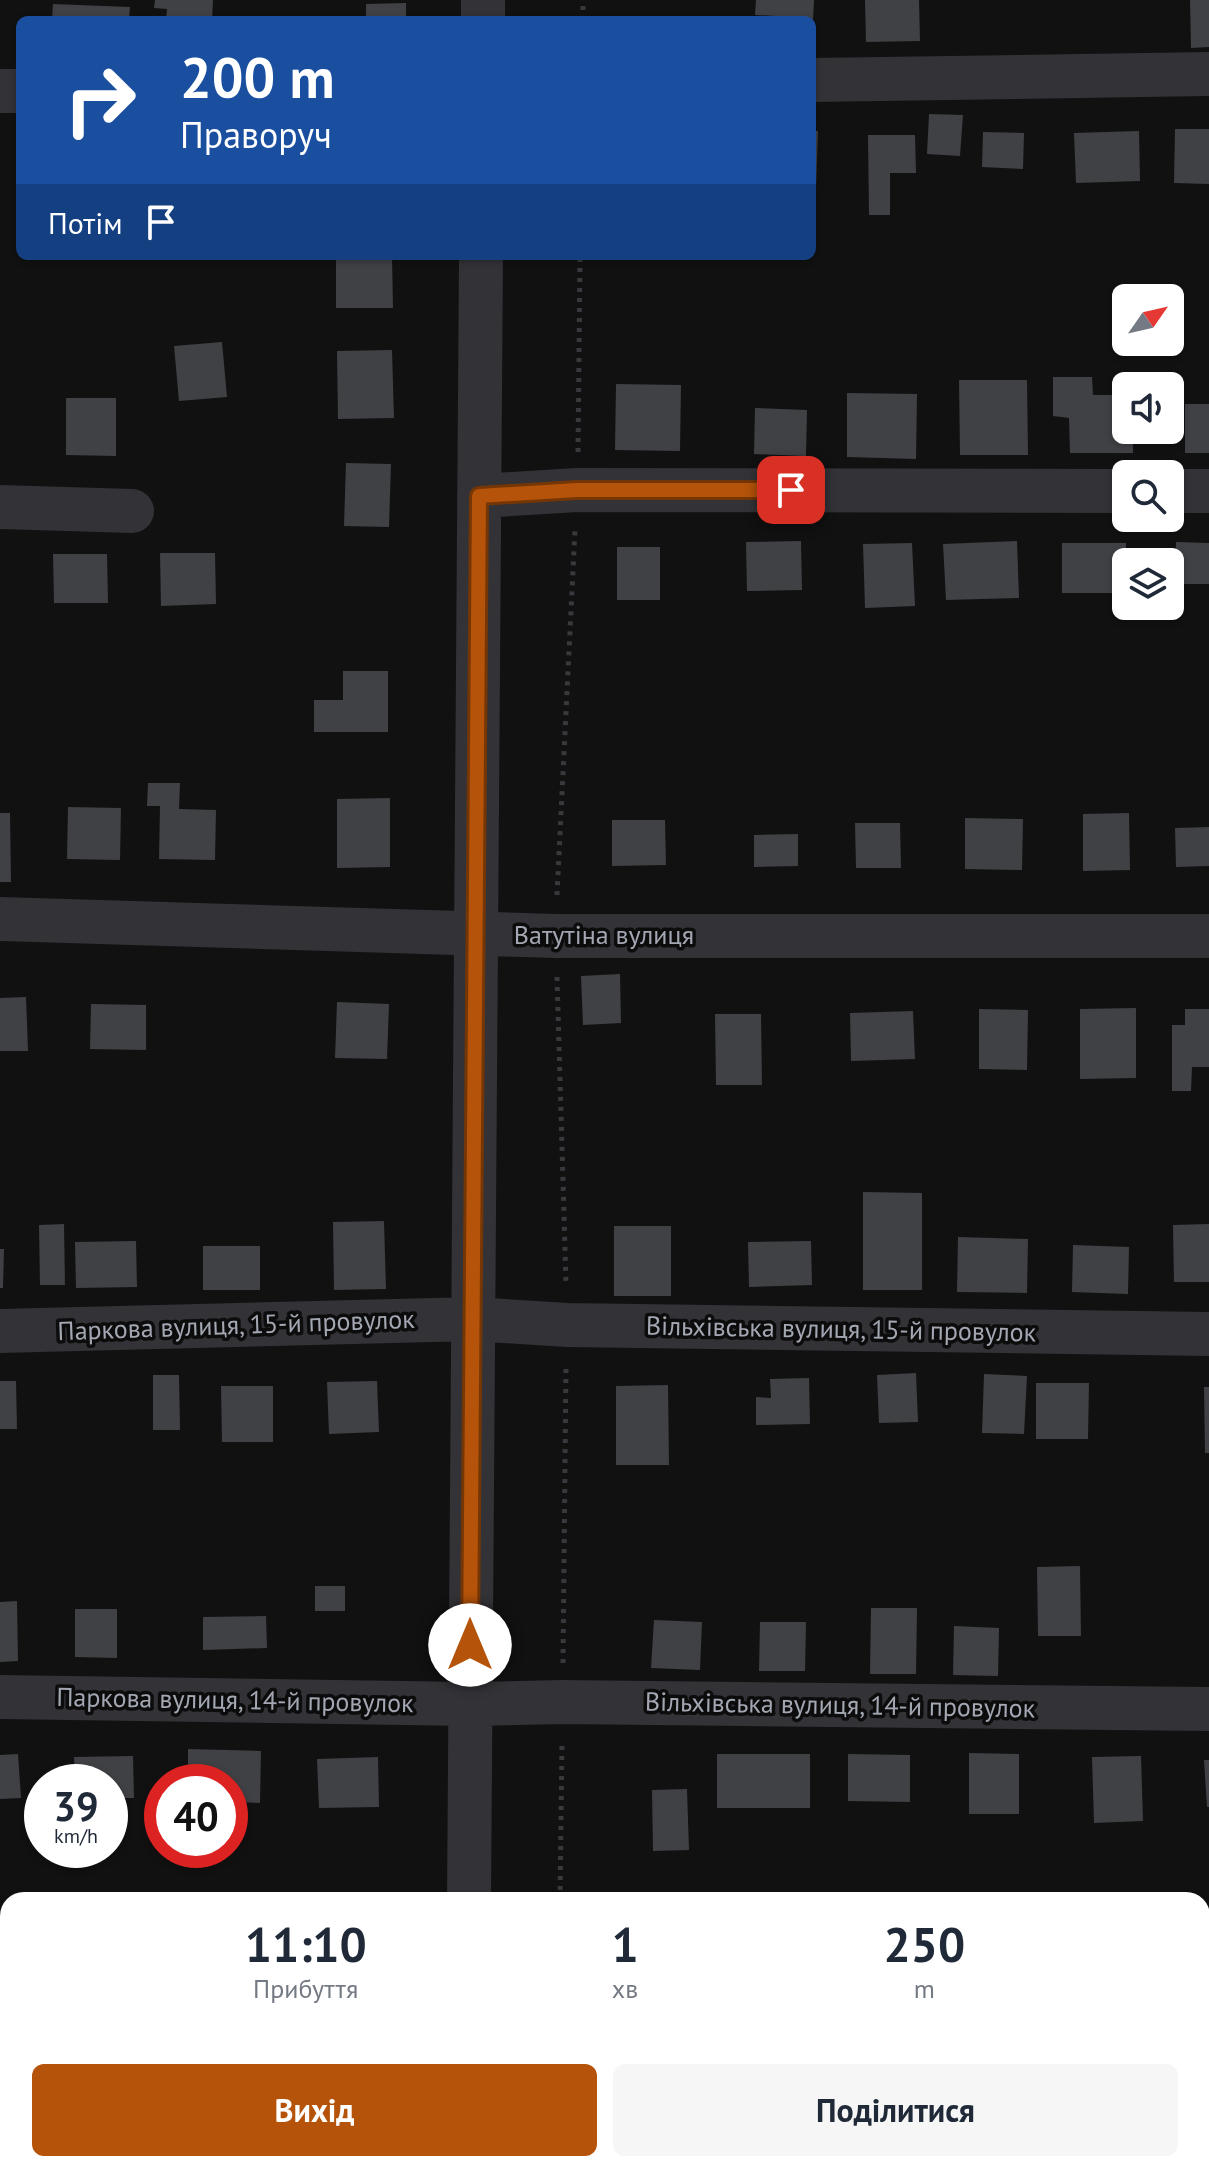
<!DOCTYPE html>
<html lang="uk">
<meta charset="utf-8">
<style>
:root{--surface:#fff;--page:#f6f6f7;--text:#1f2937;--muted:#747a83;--accent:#b45309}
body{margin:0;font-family:"PT Sans",sans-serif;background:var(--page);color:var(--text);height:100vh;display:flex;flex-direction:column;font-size:30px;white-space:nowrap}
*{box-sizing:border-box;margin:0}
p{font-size:26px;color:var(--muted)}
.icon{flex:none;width:44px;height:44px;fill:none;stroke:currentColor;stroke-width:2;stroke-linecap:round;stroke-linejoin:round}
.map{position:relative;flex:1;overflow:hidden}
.drawer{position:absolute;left:0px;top:1892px;width:1210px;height:280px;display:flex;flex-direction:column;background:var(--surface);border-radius:24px 24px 0 0;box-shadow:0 2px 6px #0004}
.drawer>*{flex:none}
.guide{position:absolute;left:16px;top:16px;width:800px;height:244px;border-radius:12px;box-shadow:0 2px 6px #0004;background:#1a4fa0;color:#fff;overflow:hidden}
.needle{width:52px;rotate:56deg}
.controls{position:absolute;left:1112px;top:284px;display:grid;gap:16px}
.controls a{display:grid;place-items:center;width:72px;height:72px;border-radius:12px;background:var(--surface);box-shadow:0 2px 6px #0004;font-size:40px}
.speed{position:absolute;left:24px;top:1764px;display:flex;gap:16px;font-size:40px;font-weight:700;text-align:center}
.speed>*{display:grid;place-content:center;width:104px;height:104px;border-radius:50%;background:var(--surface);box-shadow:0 2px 6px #0004;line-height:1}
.speed small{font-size:20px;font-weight:400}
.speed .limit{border:12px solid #d22;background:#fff;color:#111}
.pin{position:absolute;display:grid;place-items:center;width:68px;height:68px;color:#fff;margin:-34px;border-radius:16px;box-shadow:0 4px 12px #0006}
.me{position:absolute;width:88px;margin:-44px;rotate:0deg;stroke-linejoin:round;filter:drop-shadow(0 0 6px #0008)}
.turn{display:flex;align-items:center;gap:28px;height:168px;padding:0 32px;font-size:36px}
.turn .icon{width:104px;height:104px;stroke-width:2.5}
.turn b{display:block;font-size:56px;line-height:68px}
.then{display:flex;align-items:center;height:76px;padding:0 32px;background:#0003;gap:16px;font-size:30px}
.eta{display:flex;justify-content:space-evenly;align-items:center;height:136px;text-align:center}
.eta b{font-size:48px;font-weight:600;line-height:56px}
.primary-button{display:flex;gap:16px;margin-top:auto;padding:16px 32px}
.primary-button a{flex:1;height:92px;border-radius:12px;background:var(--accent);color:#fff;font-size:32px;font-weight:600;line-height:92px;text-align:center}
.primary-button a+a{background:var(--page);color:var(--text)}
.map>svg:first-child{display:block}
.building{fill:#404145}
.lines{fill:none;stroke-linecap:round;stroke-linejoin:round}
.path{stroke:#38393d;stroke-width:5;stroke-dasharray:4 6;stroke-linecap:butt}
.minor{stroke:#323237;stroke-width:44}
.route-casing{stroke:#753606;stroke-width:20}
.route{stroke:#b45309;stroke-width:14}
.labels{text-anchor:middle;stroke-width:7;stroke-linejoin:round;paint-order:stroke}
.street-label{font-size:26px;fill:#a3a7b2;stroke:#0c0c0d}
</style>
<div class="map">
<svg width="1209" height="2172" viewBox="0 0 1209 2172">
<rect width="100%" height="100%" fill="#111112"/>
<path class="building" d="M155,0H213L212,20H166L167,9L154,8Z
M756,0H814L813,20H776V16L755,15Z
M865,0H919L920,41L866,42Z
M1190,0H1209V47L1191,48Z
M406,3V20H366V4Z
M53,4L130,7L129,20H52Z
M929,114L963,115L960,156L927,154Z
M1175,129H1209V184L1174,183Z
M812,131H818L816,189H812Z
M1139,131L1140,181L1076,183L1074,133Z
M983,132L1024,133L1023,169L982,167Z
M868,135H915L916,173H890V215H869Z
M336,256H392L393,308H336Z
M222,342L227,397L179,401L174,346Z
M392,350L394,418L338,419L337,351Z
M1053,377H1092L1093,395H1126V430H1133V453H1070L1069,418L1053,416Z
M959,380H1027L1028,455H960Z
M616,384L681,385L680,451L615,450Z
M847,393L917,394L916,459L847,457Z
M66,398H116V456L66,455Z
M1185,404H1209V453H1185Z
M755,408L807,410L806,456L754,454Z
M346,463L391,464L389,527L344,526Z
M801,541L802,590L747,591L746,542Z
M1017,541L1019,598L946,600L943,544Z
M1176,542L1209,543V584H1175Z
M912,543L915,606L865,608L863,544Z
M1062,543H1126V593H1062Z
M617,547H660V600H617Z
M160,553H215L216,604L161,606Z
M53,554H107L108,603H54Z
M343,671H388V732H314V700H343Z
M148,783H180L179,809L216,810L215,860L159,859L160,806H147Z
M390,798V867L337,868V799Z
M68,807L121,808L120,860L67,859Z
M0,813H10L11,882H0Z
M1129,813L1130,870L1083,871V814Z
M965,818L1023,819L1022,870L965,869Z
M612,820H665L666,865L612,866Z
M855,823H900L901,868H856Z
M1209,827V866L1176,867L1175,828Z
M798,834V866L754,867V835Z
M620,974L621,1023L583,1025L581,976Z
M26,997L28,1051H0V998Z
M337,1002L389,1004L387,1059L335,1058Z
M91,1004L146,1005V1050L90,1049Z
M1136,1008V1078L1080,1079V1009Z
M979,1009L1028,1010L1027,1070L979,1069Z
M1185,1009H1209V1067H1192L1191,1091H1172V1025H1185Z
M913,1011L915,1059L851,1061L850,1013Z
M715,1014H761L762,1085H716Z
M863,1192L922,1193V1290H863Z
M384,1221L386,1289L334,1290L333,1222Z
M64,1224L65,1285H40L39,1225Z
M1209,1224V1282H1174L1173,1225Z
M614,1226H671V1296H614Z
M958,1237L1028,1239L1027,1293L957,1292Z
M136,1241L137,1287L76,1288L75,1242Z
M811,1241L812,1285L749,1287L748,1242Z
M1073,1245L1129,1247L1128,1294L1072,1292Z
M203,1246H260V1290H203Z
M0,1249H4L3,1288H0Z
M916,1373L918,1422L879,1423L877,1375Z
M984,1374L1027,1376L1024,1434L982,1433Z
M153,1375H179L180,1430H153Z
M809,1378L810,1424L756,1425V1397L771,1398L770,1379Z
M0,1381H16L17,1429H0Z
M377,1381L379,1432L329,1434L327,1382Z
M1036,1383H1089L1088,1439H1036Z
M668,1385L669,1465H616V1386Z
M221,1386H273V1442H222Z
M1204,1387H1209V1453H1205Z
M1080,1566L1081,1636H1038L1037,1567Z
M315,1586H345V1611H315Z
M17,1601L18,1661L0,1662V1602Z
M871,1608H917L916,1674H870Z
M75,1609H117V1658L75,1657Z
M266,1616L267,1648L203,1650V1617Z
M654,1620L702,1622L700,1670L651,1668Z
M760,1622H806L805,1671H759Z
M954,1626L999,1628L998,1676L953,1675Z
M188,1749L261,1751L260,1803L230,1802V1782H202V1773H188Z
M969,1753L1019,1754V1814H969Z
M18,1754L21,1798L0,1799V1755Z
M717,1754H810V1808H717Z
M848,1754L910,1755V1802L848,1801Z
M133,1756L134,1798H110V1782H75L74,1757Z
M1141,1756L1143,1821L1094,1823L1092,1757Z
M378,1757L379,1807L319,1808L317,1759Z
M1204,1760H1209V1807H1207Z
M687,1789L689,1850L653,1851L652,1790Z
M0,1962H8V2037H0Z
M1202,1975H1209V2053H1202Z
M0,2128H8V2164H14V2172H0Z
M1202,2141H1209V2172H1167V2164H1202Z
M24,2164H54V2172H24Z
M72,2164H130V2172H72Z
M197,2164H262V2172H197Z
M330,2164H345V2172H330Z
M624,2164H658V2172H625Z
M763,2164H813V2172H763Z
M859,2164H912V2172H859Z
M985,2164H1022V2172H986Z
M1070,2164H1133V2172H1070Z"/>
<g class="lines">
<path class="path" d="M583,20V0
M578,452L580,256
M557,895L575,530
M557,977L566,1283
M563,1663L566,1365
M560,1900L562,1741
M555,2172V2164"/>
<path class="minor" d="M483,20V0
M812,80L1209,74
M0,91H20
M1170,491H1209
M479,496L577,490L1126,491
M0,507L132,511
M0,919L555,936H1209
M0,1331L473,1319L567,1325L1209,1334
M0,1697L470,1704L562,1702L1209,1709
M469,1900L481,256
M0,2079H8
M1202,2088H1209
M466,2172V2164"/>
</g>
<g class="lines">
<defs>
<path id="route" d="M470,1645L479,496L577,490H791"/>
</defs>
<use href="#route" class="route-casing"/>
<use href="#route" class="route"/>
</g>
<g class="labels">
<g class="street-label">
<text x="604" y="944">Ватутіна вулиця</text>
<text transform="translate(236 1325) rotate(-2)" y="9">Паркова вулиця, 15-й провулок</text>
<text transform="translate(841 1329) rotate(1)" y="9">Вільхівська вулиця, 15-й провулок</text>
<text transform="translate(235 1700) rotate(1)" y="9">Паркова вулиця, 14-й провулок</text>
<text transform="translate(840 1705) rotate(1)" y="9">Вільхівська вулиця, 14-й провулок</text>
</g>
</g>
</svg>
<div class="controls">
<a><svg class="needle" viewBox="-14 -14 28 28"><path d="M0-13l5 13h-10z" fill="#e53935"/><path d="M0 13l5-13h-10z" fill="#747a83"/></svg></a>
<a><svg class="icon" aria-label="sound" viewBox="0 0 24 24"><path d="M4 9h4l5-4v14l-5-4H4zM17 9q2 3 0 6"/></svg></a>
<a><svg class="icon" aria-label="search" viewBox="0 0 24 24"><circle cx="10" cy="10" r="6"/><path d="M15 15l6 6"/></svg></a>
<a><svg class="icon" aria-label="layers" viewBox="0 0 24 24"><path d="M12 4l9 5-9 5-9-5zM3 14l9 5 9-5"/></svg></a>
</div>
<div class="speed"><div>39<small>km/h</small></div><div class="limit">40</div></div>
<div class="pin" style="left:791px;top:490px;background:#d93025"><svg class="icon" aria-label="arrive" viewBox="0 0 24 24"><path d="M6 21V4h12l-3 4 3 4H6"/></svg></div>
<svg class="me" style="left:470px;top:1645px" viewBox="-20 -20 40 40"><circle r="19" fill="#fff"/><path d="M0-13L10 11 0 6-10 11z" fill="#b45309"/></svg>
<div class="guide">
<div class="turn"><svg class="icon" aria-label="right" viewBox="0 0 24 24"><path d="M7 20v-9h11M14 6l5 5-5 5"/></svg><div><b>200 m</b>Праворуч</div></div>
<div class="then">Потім<svg class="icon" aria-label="arrive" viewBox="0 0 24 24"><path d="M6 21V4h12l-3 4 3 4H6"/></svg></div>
</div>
<section class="drawer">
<div class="eta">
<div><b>11:10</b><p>Прибуття</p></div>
<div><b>1</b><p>хв</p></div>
<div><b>250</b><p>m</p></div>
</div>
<div class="primary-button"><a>Вихід</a><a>Поділитися</a></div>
</section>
</div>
